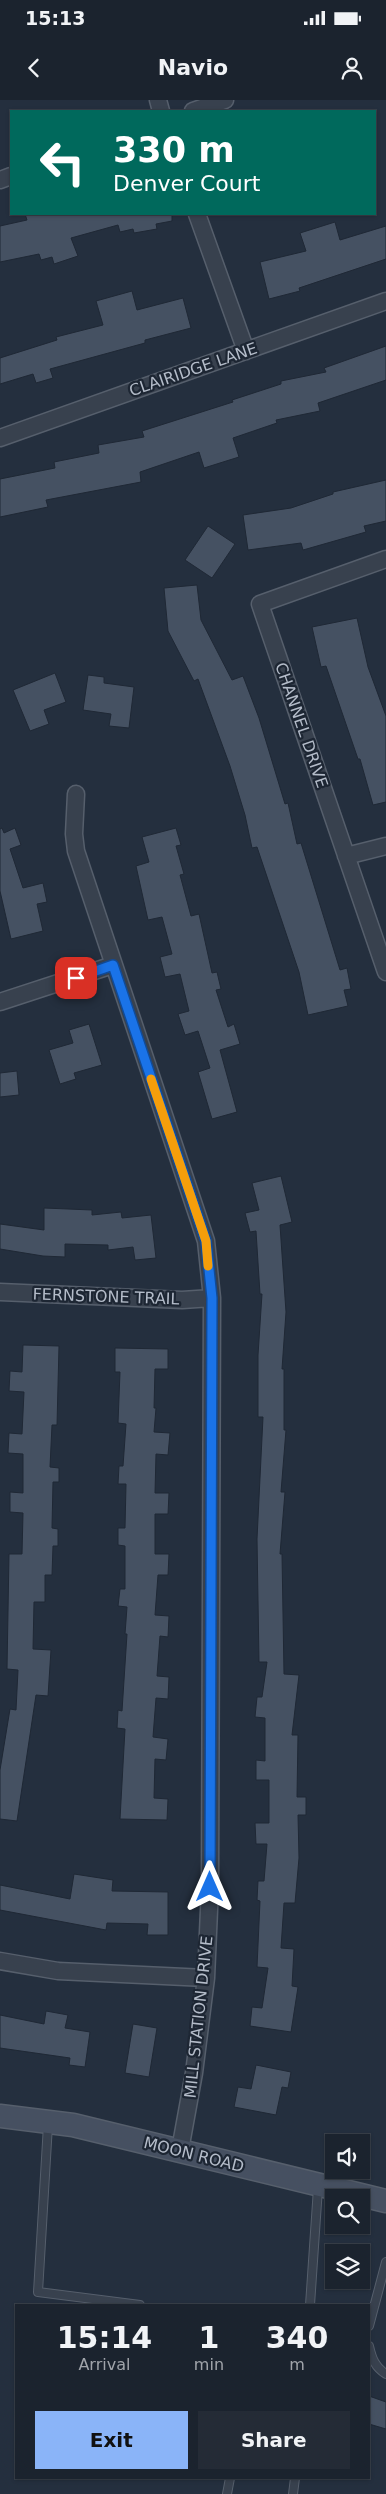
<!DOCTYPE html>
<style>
:root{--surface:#1b232e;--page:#242b36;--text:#f1f3f6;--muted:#a0a4aa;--line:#39404a;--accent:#8ab4f8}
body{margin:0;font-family:"DejaVu Sans",sans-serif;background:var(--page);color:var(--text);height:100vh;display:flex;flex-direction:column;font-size:19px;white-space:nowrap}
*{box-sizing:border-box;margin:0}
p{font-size:16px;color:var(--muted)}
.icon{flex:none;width:28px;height:28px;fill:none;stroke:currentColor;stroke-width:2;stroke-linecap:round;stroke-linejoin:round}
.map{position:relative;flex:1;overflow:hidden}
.sheet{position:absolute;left:15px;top:2204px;width:355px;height:175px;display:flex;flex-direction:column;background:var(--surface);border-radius:0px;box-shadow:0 1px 4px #0004,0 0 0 1px var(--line)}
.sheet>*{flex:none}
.top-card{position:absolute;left:10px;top:10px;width:366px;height:105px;border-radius:0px;box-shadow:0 1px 4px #0004,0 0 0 1px var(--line);background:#00695c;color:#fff;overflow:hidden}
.tools{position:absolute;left:325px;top:2034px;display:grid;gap:10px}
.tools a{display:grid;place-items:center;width:45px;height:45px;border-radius:0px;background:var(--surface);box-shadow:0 1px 4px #0004,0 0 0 1px var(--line);font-size:25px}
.pin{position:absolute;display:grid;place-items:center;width:42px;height:42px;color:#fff;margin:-21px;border-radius:10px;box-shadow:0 2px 8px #0006}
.me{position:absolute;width:55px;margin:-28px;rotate:0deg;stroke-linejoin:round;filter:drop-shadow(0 0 4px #0008)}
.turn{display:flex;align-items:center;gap:18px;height:105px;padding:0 20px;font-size:22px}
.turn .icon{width:65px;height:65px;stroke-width:2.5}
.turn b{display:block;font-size:35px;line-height:42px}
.eta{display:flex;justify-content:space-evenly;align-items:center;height:85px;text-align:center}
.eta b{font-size:30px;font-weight:800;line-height:35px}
.cta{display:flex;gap:10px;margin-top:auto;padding:10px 20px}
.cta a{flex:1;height:58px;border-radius:0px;background:var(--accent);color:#111;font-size:20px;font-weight:800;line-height:58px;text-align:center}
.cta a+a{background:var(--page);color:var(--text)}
.status{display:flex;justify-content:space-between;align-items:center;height:35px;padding:0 25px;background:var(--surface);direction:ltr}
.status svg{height:14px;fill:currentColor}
header{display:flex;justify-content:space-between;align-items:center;height:65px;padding:0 20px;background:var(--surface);font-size:22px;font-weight:800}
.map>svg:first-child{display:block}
.building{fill:#455162;stroke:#1f2835}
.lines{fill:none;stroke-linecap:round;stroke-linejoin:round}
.lane-casing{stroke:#565f6c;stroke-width:10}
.street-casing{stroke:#565f6c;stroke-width:19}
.secondary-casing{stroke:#565f6c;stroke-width:25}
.lane{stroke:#38414e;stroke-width:8}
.street{stroke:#38414e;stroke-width:16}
.secondary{stroke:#465061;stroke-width:22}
.route-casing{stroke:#114b97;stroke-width:12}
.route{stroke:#1a73e8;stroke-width:9}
.slow{stroke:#f59e0b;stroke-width:9}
.labels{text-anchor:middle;stroke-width:4.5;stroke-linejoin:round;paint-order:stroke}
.street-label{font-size:16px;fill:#b4bcc9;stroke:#1d2633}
</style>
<div class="status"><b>15:13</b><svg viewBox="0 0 49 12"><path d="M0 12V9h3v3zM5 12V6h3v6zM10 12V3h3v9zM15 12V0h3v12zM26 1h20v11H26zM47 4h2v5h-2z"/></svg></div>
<header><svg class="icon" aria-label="back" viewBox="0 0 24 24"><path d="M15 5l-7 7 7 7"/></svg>Navio<svg class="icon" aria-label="person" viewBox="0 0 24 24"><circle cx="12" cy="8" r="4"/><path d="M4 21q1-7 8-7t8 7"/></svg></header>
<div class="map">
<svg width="386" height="2394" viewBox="0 0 386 2394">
<rect width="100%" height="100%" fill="#242f3e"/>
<path class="building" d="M25,114H172V121L156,124L157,129L134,133L133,129L120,132L118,125L71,138L78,156L54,164L52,157L41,160L39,154L0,162V126L27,120Z
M335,122L340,140L386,126V159L299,188L300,191L269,199L260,162L306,151L300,133Z
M132,191L137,210L183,198L191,228L145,240V243L50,269L53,278L36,283L33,274L0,284V258L57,240L56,237L103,225L96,201Z
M386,246V280L318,303L320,311L276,320L277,323L233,338L239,357L204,368L199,352L140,372L141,382L46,400L48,407L0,417V379L55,368L54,362L99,353L98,345L144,337L142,331L233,302L232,300L281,284V281L326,272L324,268Z
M386,380V421L364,426L366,432L303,450L301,443L248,450L243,415L291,408L333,394V392Z
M208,426L235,444L212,478L185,460Z
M197,485L201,520L232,580L243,576L259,618L285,704L288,703L297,744L301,743L340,870L347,868L351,889L344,890L348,906L308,915L299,872L257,747L252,748L245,715L230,666L198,579L194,581L168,531L164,488Z
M357,518L368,567L386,616V702L373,705L360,659H358L326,566L321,567L312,527Z
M55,573L66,602L44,610L49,624L30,631L13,590Z
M88,575L104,577V583L134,587L129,628L109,626L111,614L83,610Z
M2,728L4,733L15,728L21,745L10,749L23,788L43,783L47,802L37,804L43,831L11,839L0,791V729Z
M176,728L181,745L176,746L184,774L180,775L191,816L199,814L212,873L217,872L221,889L216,890L228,927L234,924L240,944L220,950L237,1012L212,1019L198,972L210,968L198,931L185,935L178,914L189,911L180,874L165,877L160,857L172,854L162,817L148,820L136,766L149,762L142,737Z
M89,924L102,965L74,973L76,979L60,984L49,950L73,943L69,930Z
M17,971L19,995L0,997V973Z
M281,1076L292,1122L280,1125L286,1212L282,1269H284V1330H286L281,1392H285L280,1454H282L284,1574L299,1575L292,1635H298L297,1697H306V1715H298L299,1758L295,1803H284L281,1848L294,1849L292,1886L298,1887L291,1932L250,1926L252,1907L262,1908L268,1868L257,1867L260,1801L257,1800L258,1781H264L267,1744H256L255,1723H269V1680H256V1660L265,1661V1618L255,1617L257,1597H262L267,1562H259L257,1439L263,1317H258V1255L262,1194H260L256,1131L250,1132L245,1113L259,1110L252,1083Z
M44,1108L92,1110V1115L121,1112L122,1118L151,1115L156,1158L135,1160L133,1147L108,1150V1145L65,1144V1157L43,1156L0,1149V1124L44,1130Z
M23,1245L59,1246L57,1325H52L50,1367L59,1368V1382H53L52,1428L58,1429V1446H53L52,1475H45V1502H34L33,1549L51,1550L48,1596L36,1595L17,1721L0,1719V1670L10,1609L16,1610L18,1570L7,1569L9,1454H22L23,1413L10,1412V1392L23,1393V1354L8,1353L9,1333L22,1334L24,1292L9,1291L10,1271L22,1272Z
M115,1248L168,1249V1269H155L154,1308H156L154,1332L170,1333L168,1355L156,1354L155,1393H169L168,1414H155V1454H169L168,1475H158L155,1515L169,1516L168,1537L160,1536L157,1576L169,1577L168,1599L156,1598L153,1637L168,1639L166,1660L155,1659L154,1698L168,1699L167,1720L120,1719L125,1629L117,1628L118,1610L122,1611L127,1534H125L127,1507L118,1506L120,1489H125V1446L118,1445V1428H125L126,1384H118L119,1366H123L126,1324L118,1323L120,1272H115Z
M74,1774L113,1780L112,1791L168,1792V1835H147L148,1824L107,1823L106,1830L0,1810V1785L70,1799Z
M46,1911L68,1915L65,1928L90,1932L85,1967L69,1965L70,1958L0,1948V1915L44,1924Z
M133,1924L157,1928L149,1977L125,1973Z
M256,1965L291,1972L288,1988L282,1987L276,2015L234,2007L238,1987L251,1989Z
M369,2296L386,2302V2329L369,2324Z"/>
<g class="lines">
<defs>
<path id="lane" d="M48,2025L38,2192L140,2205
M310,2205L318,2088
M369,2226L386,2162
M369,2246C372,2259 375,2267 386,2274
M227,2394L230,2378
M293,2394L295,2378"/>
<path id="street" d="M158,0L161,11
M193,11L225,0
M0,80L11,76
M197,114L246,251
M0,338L386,201
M386,459L260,504L386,872
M76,694L74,734L76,751L206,1141L212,1198L210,1787L206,1878L194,1973L180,2050
M346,756L386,746
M0,902L113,865
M0,1192L182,1200L212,1198
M0,1861L58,1871L206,1878"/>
<path id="secondary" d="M0,2016L73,2025L386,2101"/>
</defs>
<use href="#lane" class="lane-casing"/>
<use href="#street" class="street-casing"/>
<use href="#secondary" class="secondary-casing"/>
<use href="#lane" class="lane"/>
<use href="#street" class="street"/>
<use href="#secondary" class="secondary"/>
</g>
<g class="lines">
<defs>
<path id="route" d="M76,878L113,865L206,1141L212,1198L210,1787"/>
</defs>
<use href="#route" class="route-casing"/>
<use href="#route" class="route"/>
<path class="slow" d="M151,979L206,1141L208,1166"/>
</g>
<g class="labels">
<g class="street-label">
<text transform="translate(193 269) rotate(-19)" y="6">CLAIRIDGE LANE</text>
<text transform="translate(302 625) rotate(71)" y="6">CHANNEL DRIVE</text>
<text transform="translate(106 1196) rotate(2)" y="6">FERNSTONE TRAIL</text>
<text transform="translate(198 1917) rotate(-84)" y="6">MILL STATION DRIVE</text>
<text transform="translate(194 2054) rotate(14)" y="6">MOON ROAD</text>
</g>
</g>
</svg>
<div class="tools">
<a><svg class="icon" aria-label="sound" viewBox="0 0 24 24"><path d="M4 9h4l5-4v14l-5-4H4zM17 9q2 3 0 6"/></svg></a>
<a><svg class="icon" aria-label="search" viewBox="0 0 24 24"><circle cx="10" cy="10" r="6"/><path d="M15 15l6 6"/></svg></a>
<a><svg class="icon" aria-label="layers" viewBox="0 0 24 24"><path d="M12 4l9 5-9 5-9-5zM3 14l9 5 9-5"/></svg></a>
</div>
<div class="pin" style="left:76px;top:878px;background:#d93025"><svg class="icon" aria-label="arrive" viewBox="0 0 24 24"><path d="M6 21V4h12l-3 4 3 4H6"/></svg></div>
<svg class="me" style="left:210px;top:1787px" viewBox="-20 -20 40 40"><path d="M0-17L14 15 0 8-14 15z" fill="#1a73e8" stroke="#fff" stroke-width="4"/></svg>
<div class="top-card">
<div class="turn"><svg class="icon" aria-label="left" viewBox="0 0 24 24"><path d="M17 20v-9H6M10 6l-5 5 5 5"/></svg><div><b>330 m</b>Denver Court</div></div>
</div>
<section class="sheet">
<div class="eta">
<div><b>15:14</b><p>Arrival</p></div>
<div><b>1</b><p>min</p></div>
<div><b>340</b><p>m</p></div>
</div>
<div class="cta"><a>Exit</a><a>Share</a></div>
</section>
</div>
